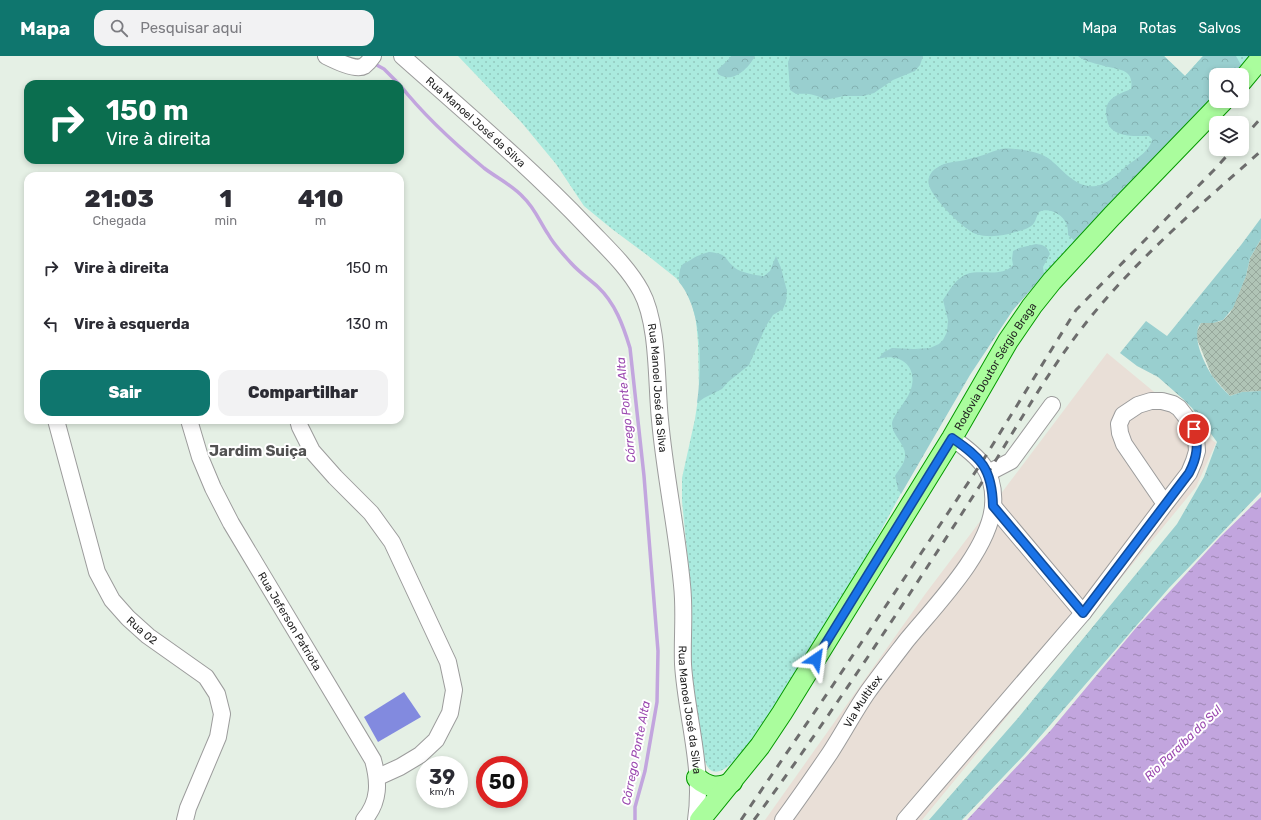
<!DOCTYPE html>
<html lang="pt">
<meta charset="utf-8">
<style>
:root{--surface:#fff;--page:#f2f2f3;--text:#2b2b33;--muted:#7c7c81;--accent:#0f766e}
body{margin:0;font-family:Rubik,sans-serif;background:var(--page);color:var(--text);height:100vh;display:flex;flex-direction:column;font-size:15px;white-space:nowrap}
*{box-sizing:border-box;margin:0}
p{font-size:13px;color:var(--muted)}
.icon{flex:none;width:22px;height:22px;fill:none;stroke:currentColor;stroke-width:2;stroke-linecap:round;stroke-linejoin:round}
.map{position:relative;flex:1;overflow:hidden}
.sheet{position:absolute;left:24px;top:116px;width:380px;height:252px;display:flex;flex-direction:column;background:var(--surface);border-radius:12px;box-shadow:0 2px 6px #0003}
.sheet>*{flex:none}
.guide{position:absolute;left:24px;top:24px;width:380px;height:84px;border-radius:12px;box-shadow:0 2px 6px #0003;background:#0b6e4f;color:#fff;overflow:hidden}
.fabs{position:absolute;left:1209px;top:12px;display:grid;gap:8px}
.fabs a{display:grid;place-items:center;width:40px;height:40px;border-radius:8px;background:var(--surface);box-shadow:0 2px 6px #0003;font-size:20px}
.speed{position:absolute;left:416px;top:700px;display:flex;gap:8px;font-size:20px;font-weight:700;text-align:center}
.speed>*{display:grid;place-content:center;width:52px;height:52px;border-radius:50%;background:var(--surface);box-shadow:0 2px 6px #0003;line-height:1}
.speed small{font-size:10px;font-weight:400}
.speed .limit{border:6px solid #d22;background:#fff;color:#111}
.pin{position:absolute;display:grid;place-items:center;width:34px;height:34px;color:#fff;margin:-17px;border:2px solid #fff;border-radius:50%;box-shadow:0 1px 4px #0007}
.me{position:absolute;width:44px;margin:-22px;rotate:32deg;stroke-linejoin:round;filter:drop-shadow(0 0 3px #0008)}
.turn{display:flex;align-items:center;gap:14px;height:84px;padding:0 16px;font-size:18px}
.turn .icon{width:52px;height:52px;stroke-width:2.5}
.turn b{display:block;font-size:28px;line-height:34px}
.eta{display:flex;justify-content:space-evenly;align-items:center;height:68px;text-align:center}
.eta b{font-size:24px;font-weight:800;line-height:28px}
.action{display:flex;gap:8px;margin-top:auto;padding:8px 16px}
.action a{flex:1;height:46px;border-radius:12px;background:var(--accent);color:#fff;font-size:16px;font-weight:800;line-height:46px;text-align:center}
.action a+a{background:var(--page);color:var(--text)}
ul{padding:0;list-style:none}
li{display:flex;align-items:center;gap:12px;height:56px;padding:0 16px}
li div{flex:1}
li b{display:block;font-size:15px}
li em{font-style:normal}
header{display:flex;align-items:center;gap:24px;box-sizing:border-box;height:56px;padding:0 20px;background:var(--accent);color:#fff}
header strong{font-size:19px}
nav{display:flex;gap:22px;margin-inline-start:auto;font-size:14px}
.search{width:280px;height:36px;background:var(--page);display:flex;align-items:center;gap:10px;box-sizing:border-box;padding:0 14px;border-radius:12px;color:var(--muted);font-size:15px}
.map>svg:first-child{display:block}
.industrial{fill:#e9dfd7}
.construction{fill:url(#construction-cross-hatch)}
.grass{fill:url(#grass-dots)}
.forest{fill:url(#forest-crowns)}
.pitch{fill:#828adf}
.water{fill:url(#water-ripples)}
.lines{fill:none;stroke-linecap:round;stroke-linejoin:round}
.stream{stroke:#c2a5de;stroke-width:3.5}
.minor-casing{stroke:#9c9c9c;stroke-width:18}
.major-casing{stroke:#059900;stroke-width:22}
.minor{stroke:#fff;stroke-width:16}
.major{stroke:#aafd9d;stroke-width:20}
.rail{stroke:#6d6d6d;stroke-width:3;stroke-dasharray:8 8;stroke-linecap:butt}
.route-casing{stroke:#114b97;stroke-width:10}
.route{stroke:#1a73e8;stroke-width:7}
.labels{text-anchor:middle;stroke-width:4;stroke-linejoin:round;paint-order:stroke}
.street-label{font-size:11px;fill:#1f1f1f;stroke:#fff}
.water-label{font-size:12px;font-style:italic;fill:#9b4ab0;stroke:#fff}
.district-label{font-size:15px;font-weight:bold;fill:#525252;stroke:#fff}
</style>
<header>
<strong>Mapa</strong>
<div class="search"><svg class="icon" aria-label="search" viewBox="0 0 24 24"><circle cx="10" cy="10" r="6"/><path d="M15 15l6 6"/></svg>Pesquisar aqui</div>
<nav><a>Mapa</a><a>Rotas</a><a>Salvos</a></nav>
</header>
<div class="map">
<svg width="1261" height="764" viewBox="0 0 1261 764">
<defs>
<pattern id="construction-cross-hatch" width="8" height="8" patternUnits="userSpaceOnUse"><rect width="8" height="8" fill="#b0c4b6"/><path d="M0 0l8 8M0 8l8-8" fill="none" stroke="#97a89c"/></pattern>
<pattern id="grass-dots" width="8" height="8" patternUnits="userSpaceOnUse"><rect width="8" height="8" fill="#aaeade"/><path d="M2 2h.1M6 6h.1" fill="none" stroke="#92c8be" stroke-width="1.8" stroke-linecap="round"/></pattern>
<pattern id="forest-crowns" width="20" height="18" patternUnits="userSpaceOnUse"><rect width="20" height="18" fill="#99cfcf"/><path d="M2 6a3 3 0 1 1 6 0M12 15a3 3 0 1 1 6 0" fill="none" stroke="#83b1b1"/></pattern>
<pattern id="water-ripples" width="26" height="14" patternUnits="userSpaceOnUse"><rect width="26" height="14" fill="#c2a5de"/><path d="M2 4q2-2 4 0t4 0M15 11q2-2 4 0t4 0" fill="none" stroke="#9d86b3"/></pattern>
</defs>
<rect width="100%" height="100%" fill="#e5f0e5"/>
<path class="industrial" d="M1107,297L1216,387L1196,431L922,764H765L926,537Z"/>
<path class="construction" d="M1261,183V335L1242,336L1230,340L1212,320L1197,283V275L1201,267L1218,266L1223,264L1230,257L1246,220L1250,202Z"/>
<path class="grass" d="M458,0H1164L1185,20L1203,0H1250L1232,19H1216V38L1210,45C1166,91 1123,137 1080,183C1057,206 1031,228 1012,255C941,351 892,461 831,563C811,596 789,628 768,660C761,672 717,742 705,705L691,621L688,553L689,515L682,445V422L695,363L699,336L698,287L696,264L692,249L685,233L676,222L647,199L612,173L584,150L556,108L522,67Z"/>
<path class="forest" d="M731,0H755C748,13 733,28 718,18L717,14L726,6Z
M790,0H923L920,9L915,15L893,24L874,37L863,40H844L825,44C816,38 807,37 796,38L790,34L788,7Z
M1078,0H1164L1185,20L1203,0H1236L1241,9L1232,19H1216V37L1184,74L1076,186L1068,179C1068,175 1068,171 1066,167C1062,158 1048,151 1039,156C1037,159 1036,164 1034,167C1031,172 1021,175 1015,176C1004,180 988,182 976,178C964,174 932,142 929,129C927,123 930,117 935,113C947,104 956,107 969,103C980,101 990,96 1001,93C1011,91 1039,95 1048,102C1062,112 1075,133 1096,130C1109,128 1118,117 1128,109C1136,103 1151,94 1152,83L1149,80C1139,80 1127,81 1118,77C1111,74 1108,70 1107,63C1102,43 1117,39 1131,33C1135,11 1115,14 1101,9C1093,7 1084,5 1078,0Z
M1261,162V183L1250,202L1246,220L1233,252L1223,264L1213,267H1201C1190,279 1205,309 1213,321C1218,328 1224,334 1230,340L1242,336L1261,335V436L1169,532L1025,698L962,764H929L1018,662L1177,468L1204,421L1217,386L1192,352L1183,343L1158,321L1137,310L1120,297L1146,265L1167,280L1241,189Z
M1036,188C1044,189 1047,190 1050,198L1043,211L1044,219L1013,254L970,319L901,438L898,433L895,420C898,414 904,409 905,401C907,389 892,380 892,368C892,360 908,344 911,333C918,310 900,296 878,303L884,296L892,292L914,293L930,292L939,288L943,284L947,276L948,264L943,244C949,235 956,222 967,218C982,213 1001,222 1013,209L1012,203L1013,195L1019,192Z
M709,196C729,198 723,202 735,212C740,216 757,220 764,220L770,215L776,200L781,212L787,235L786,246L783,253L773,259L766,270L749,309L728,326L722,333L704,342L697,347C702,311 703,255 679,226C679,220 679,212 683,208C686,206 690,205 692,203C698,199 703,198 709,196Z"/>
<path class="pitch" d="M404,636L421,661L378,686L364,661Z"/>
<path class="water" d="M1261,441V764H967L1051,674L1135,573L1220,481Z"/>
<g class="lines">
<path class="stream" d="M373,7L384,13L399,28
M400,29C425,61 454,87 484,112C497,122 512,129 523,141C534,151 540,166 548,178C554,189 563,198 571,207C579,216 589,223 598,231C615,247 623,269 630,292L644,420L658,595L657,646L645,715L635,751V764"/>
<defs>
<g id="minor">
<path d="M326,0C334,4 356,15 364,10C368,7 371,3 373,0"/>
<path id="s1" d="M402,0C465,56 530,111 588,172C607,192 628,211 641,235C659,268 656,327 660,364C665,420 677,474 682,529C685,555 682,581 683,608C686,659 704,712 696,764"/>
<path id="s2" d="M56,364L97,516L112,544L128,562L148,580L206,621L217,638L222,658L218,681L188,752L185,764"/>
<path id="s3" d="M189,364L200,401L213,432L231,467L373,704C379,726 380,745 364,764"/>
<path d="M298,364L300,371L312,395L335,421L371,457L392,486L448,606L454,634L450,657L436,684L420,699L400,711L378,721"/>
<path d="M988,417L1011,405L1052,349"/>
<path d="M993,450L1083,557"/>
<path id="s4" d="M783,764C799,742 815,719 830,697C843,677 854,656 867,637C880,619 894,601 907,584C935,550 989,495 993,450C996,415 978,400 952,382"/>
<path d="M905,764L1083,557L1165,448L1189,417L1194,405L1197,395L1196,381L1190,366L1179,352L1173,348L1162,345H1151L1138,349L1123,359L1119,368L1120,377L1124,388L1165,448"/>
</g>
<g id="major">
<path d="M1242,25L1261,2"/>
<path d="M697,722C708,732 719,733 732,726"/>
<path id="s5" d="M700,764L760,690L782,657L952,382L1008,285L1032,250L1052,225L1112,160L1223,45"/>
</g>
</defs>
<use href="#minor" class="minor-casing"/>
<use href="#major" class="major-casing"/>
<use href="#minor" class="minor"/>
<use href="#major" class="major"/>
<path class="rail" d="M1242,83L1261,62
M741,764L833,629L982,406L1076,254L1214,114L1233,93
M754,764C833,656 907,543 979,431C1018,370 1052,306 1099,251C1147,194 1205,145 1261,95"/>
</g>
<g class="lines">
<defs>
<path id="route" d="M816,603L952,382C981,402 992,412 993,450L1083,557L1189,417C1197,402 1199,389 1194,373"/>
</defs>
<use href="#route" class="route-casing"/>
<use href="#route" class="route"/>
</g>
<g class="labels">
<g class="street-label">
<text dy="4" stroke="none"><textPath href="#s1" startOffset="99">Rua Manoel José da Silva</textPath></text>
<text dy="4" stroke="none"><textPath href="#s5" startOffset="542">Rodovia Doutor Sérgio Braga</textPath></text>
<text dy="4" stroke="none"><textPath href="#s1" startOffset="435">Rua Manoel José da Silva</textPath></text>
<text dy="4" stroke="none"><textPath href="#s3" startOffset="226">Rua Jeferson Patriota</textPath></text>
<text dy="4" stroke="none"><textPath href="#s2" startOffset="232">Rua 02</textPath></text>
<text dy="4" stroke="none"><textPath href="#s4" startOffset="143">Via Multitex</textPath></text>
<text dy="4" stroke="none"><textPath href="#s1" startOffset="759">Rua Manoel José da Silva</textPath></text>
</g>
<g class="water-label">
<text transform="translate(626 354) rotate(-96)" y="4">Córrego Ponte Alta</text>
<text transform="translate(1183 687) rotate(-44)" y="4">Rio Paraíba do Sul</text>
<text transform="translate(636 697) rotate(-79)" y="4">Córrego Ponte Alta</text>
</g>
<g class="district-label">
<text x="258" y="400">Jardim Suiça</text>
</g>
</g>
</svg>
<div class="fabs">
<a><svg class="icon" aria-label="search" viewBox="0 0 24 24"><circle cx="10" cy="10" r="6"/><path d="M15 15l6 6"/></svg></a>
<a><svg class="icon" aria-label="layers" viewBox="0 0 24 24"><path d="M12 4l9 5-9 5-9-5zM3 14l9 5 9-5"/></svg></a>
</div>
<div class="speed"><div>39<small>km/h</small></div><div class="limit">50</div></div>
<div class="pin" style="left:1194px;top:373px;background:#d93025"><svg class="icon" aria-label="arrive" viewBox="0 0 24 24"><path d="M6 21V4h12l-3 4 3 4H6"/></svg></div>
<svg class="me" style="left:816px;top:603px" viewBox="-20 -20 40 40"><path d="M0-17L14 15 0 8-14 15z" fill="#1a73e8" stroke="#fff" stroke-width="4"/></svg>
<div class="guide">
<div class="turn"><svg class="icon" aria-label="right" viewBox="0 0 24 24"><path d="M7 20v-9h11M14 6l5 5-5 5"/></svg><div><b>150 m</b>Vire à direita</div></div>
</div>
<section class="sheet">
<div class="eta">
<div><b>21:03</b><p>Chegada</p></div>
<div><b>1</b><p>min</p></div>
<div><b>410</b><p>m</p></div>
</div>
<ul>
<li><svg class="icon" aria-label="right" viewBox="0 0 24 24"><path d="M7 20v-9h11M14 6l5 5-5 5"/></svg><div><b>Vire à direita</b></div><em>150 m</em></li>
<li><svg class="icon" aria-label="left" viewBox="0 0 24 24"><path d="M17 20v-9H6M10 6l-5 5 5 5"/></svg><div><b>Vire à esquerda</b></div><em>130 m</em></li>
</ul>
<div class="action"><a>Sair</a><a>Compartilhar</a></div>
</section>
</div>
